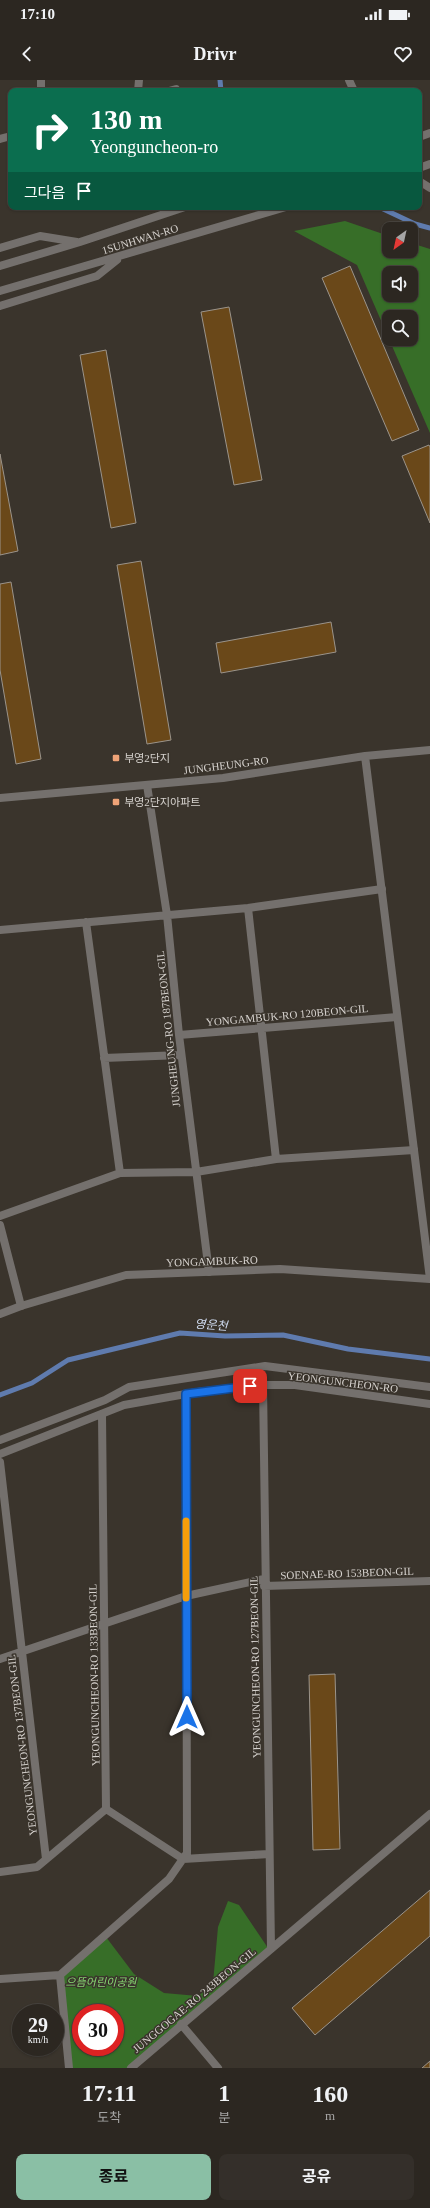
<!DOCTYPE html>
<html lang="ko">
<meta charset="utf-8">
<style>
:root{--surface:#2c2721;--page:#342f2a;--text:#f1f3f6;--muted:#a6a5a5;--line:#48443f;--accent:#8abfa5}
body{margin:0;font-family:"Times New Roman","Noto Sans KR",serif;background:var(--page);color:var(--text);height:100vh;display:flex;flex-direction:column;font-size:15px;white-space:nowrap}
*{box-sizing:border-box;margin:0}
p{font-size:13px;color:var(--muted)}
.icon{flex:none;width:22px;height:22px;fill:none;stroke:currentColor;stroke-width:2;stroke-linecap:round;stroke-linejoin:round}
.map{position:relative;height:1988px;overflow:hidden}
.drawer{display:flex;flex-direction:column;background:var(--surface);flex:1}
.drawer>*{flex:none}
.top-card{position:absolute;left:8px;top:8px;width:414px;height:122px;border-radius:8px;box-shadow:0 1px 3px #0004,0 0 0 1px var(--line);background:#0b6e4f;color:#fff;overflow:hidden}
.needle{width:26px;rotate:213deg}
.tools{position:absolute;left:382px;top:142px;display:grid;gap:8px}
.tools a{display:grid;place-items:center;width:36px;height:36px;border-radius:8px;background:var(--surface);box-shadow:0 1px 3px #0004,0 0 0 1px var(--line);font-size:20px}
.speed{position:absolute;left:12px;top:1924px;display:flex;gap:8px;font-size:20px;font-weight:700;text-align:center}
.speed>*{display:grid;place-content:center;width:52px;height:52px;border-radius:50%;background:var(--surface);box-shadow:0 1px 3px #0004,0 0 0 1px var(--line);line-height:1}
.speed small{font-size:10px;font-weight:400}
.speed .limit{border:6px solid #d22;background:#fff;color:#111}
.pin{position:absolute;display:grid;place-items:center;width:34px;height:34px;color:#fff;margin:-17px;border-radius:8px;box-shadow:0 2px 6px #0006}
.me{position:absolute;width:44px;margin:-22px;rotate:0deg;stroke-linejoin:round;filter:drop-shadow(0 0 3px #0008)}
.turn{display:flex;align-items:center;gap:14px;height:84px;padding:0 16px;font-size:18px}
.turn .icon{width:52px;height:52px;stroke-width:2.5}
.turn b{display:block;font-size:28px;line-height:34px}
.then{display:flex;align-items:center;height:38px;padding:0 16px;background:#0003;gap:8px;font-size:15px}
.eta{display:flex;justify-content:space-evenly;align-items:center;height:68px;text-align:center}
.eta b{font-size:24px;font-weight:700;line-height:28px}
.button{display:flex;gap:8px;margin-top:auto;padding:8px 16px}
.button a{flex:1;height:46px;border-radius:8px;background:var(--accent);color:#111;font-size:16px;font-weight:700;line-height:46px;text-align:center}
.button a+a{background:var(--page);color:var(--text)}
.status{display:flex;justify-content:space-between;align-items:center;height:28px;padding:0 20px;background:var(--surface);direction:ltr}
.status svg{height:11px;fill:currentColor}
header{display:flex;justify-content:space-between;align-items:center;height:52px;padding:0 16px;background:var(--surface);font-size:18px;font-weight:700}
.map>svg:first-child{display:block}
.green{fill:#376e28;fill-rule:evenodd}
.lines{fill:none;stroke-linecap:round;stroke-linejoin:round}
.stream{stroke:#5f7bae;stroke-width:5}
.building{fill:#6a4819;stroke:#9b948b}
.pedestrian{stroke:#74706d;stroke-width:8}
.minor{stroke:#74706d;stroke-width:8}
.tertiary{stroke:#74706d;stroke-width:8}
.route-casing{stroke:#114b97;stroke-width:10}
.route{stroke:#1a73e8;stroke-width:7}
.slow{stroke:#f59e0b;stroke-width:7}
.poi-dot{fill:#efa377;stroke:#3a342c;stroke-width:1.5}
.labels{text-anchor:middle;stroke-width:3;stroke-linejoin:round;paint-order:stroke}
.street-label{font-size:11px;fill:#d6d2ce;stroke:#3a342c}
.poi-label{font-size:11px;fill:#d6d2ce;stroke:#3a342c;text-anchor:start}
.park-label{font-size:11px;font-style:italic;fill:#86d771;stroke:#3a342c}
.water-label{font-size:12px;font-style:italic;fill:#d0dcf1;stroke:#3a342c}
</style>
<div class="status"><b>17:10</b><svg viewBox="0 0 49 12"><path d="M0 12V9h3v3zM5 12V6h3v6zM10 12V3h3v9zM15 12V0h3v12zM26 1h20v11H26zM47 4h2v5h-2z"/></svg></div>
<header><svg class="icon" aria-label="back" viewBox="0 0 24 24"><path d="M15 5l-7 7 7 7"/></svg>Drivr<svg class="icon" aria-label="heart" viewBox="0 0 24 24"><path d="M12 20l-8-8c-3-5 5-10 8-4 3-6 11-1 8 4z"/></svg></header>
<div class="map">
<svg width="430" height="1988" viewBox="0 0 430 1988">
<rect width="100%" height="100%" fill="#3a342c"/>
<path class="green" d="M345,141L389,156V171H411V163L430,169V353L389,259H411V237H389V259L357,185L294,151ZM389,193H411V215H389Z
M228,1821L239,1825L268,1868L128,1988H71L62,1896L106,1857L134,1894L164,1913L198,1916L213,1903L218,1847ZM81,1933H115V1967H81Z"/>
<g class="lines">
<path class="stream" d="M220,0L221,11
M379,127L415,144L430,148
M0,1315L32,1303L68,1280L180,1253L225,1256L283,1255L348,1269L430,1279"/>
</g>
<path class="building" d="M350,186L419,350L392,361L322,198Z
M229,227L262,400L234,405L201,232Z
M106,270L136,443L111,448L80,275Z
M429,365L430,367V443L402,376Z
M0,374L18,471L0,475Z
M141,481L171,660L147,664L117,485Z
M11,502L41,679L16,684L0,590V504Z
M331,542L336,572L221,593L216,563Z
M335,1594L340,1769L313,1770L309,1595Z
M430,1810V1856L315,1955L292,1928Z
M430,1981V1988H422Z"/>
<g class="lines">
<path class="pedestrian" d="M0,1360L105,1320L129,1307L265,1286L430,1307"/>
<path class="minor" d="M349,0L354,11
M41,11V0
M138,11L139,0
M169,11L176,9
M0,59L11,56
M419,101L430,108
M147,705L167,835L179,955L209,1192
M248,828L276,1079
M86,842L120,1093
M0,850L248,828L382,809
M179,955L397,937
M104,978L181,975
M0,1136L120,1093L196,1092L276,1079L414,1070
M0,1145L21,1226
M263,1305L271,1868
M0,1374L124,1325L197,1312L263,1305H295L430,1324
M0,1382L46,1779
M264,1506L430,1501
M0,1579L186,1516L264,1499
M106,1729L183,1779L269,1774
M0,1792L37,1787L106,1729L102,1334
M60,1895L69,1988
M0,1899L60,1895L169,1799L187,1773L186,1314
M181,1944L218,1988
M131,1988L430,1734"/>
<path class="tertiary" d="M419,57L430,53
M419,88L430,84
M0,168L40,156L77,162
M0,186L80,162L185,127
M0,211L286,127
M0,226L97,196L117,180
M365,676L430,1199
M0,718L223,698L365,676L430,670
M0,1234L21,1226L126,1195L280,1189L430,1199"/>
</g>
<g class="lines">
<defs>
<path id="route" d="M187,1637L186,1314L250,1306"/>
</defs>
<use href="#route" class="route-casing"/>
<use href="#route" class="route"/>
<path class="slow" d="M186,1441V1518"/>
</g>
<g class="poi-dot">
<rect x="112" y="674" width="8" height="8" rx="2"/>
<rect x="112" y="718" width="8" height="8" rx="2"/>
</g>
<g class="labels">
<g class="street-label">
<text transform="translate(140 159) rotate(-17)" y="4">1SUNHWAN-RO</text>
<text transform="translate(226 685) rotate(-7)" y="4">JUNGHEUNG-RO</text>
<text transform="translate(287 935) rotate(-5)" y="4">YONGAMBUK-RO 120BEON-GIL</text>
<text transform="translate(168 949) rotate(-96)" y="4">JUNGHEUNG-RO 187BEON-GIL</text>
<text transform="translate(212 1181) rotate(-2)" y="4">YONGAMBUK-RO</text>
<text transform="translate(343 1302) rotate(7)" y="4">YEONGUNCHEON-RO</text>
<text transform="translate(347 1493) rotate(-2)" y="4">SOENAE-RO 153BEON-GIL</text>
<text transform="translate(255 1587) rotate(-91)" y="4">YEONGUNCHEON-RO 127BEON-GIL</text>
<text transform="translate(94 1595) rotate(-91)" y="4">YEONGUNCHEON-RO 133BEON-GIL</text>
<text transform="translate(22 1665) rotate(-97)" y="4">YEONGUNCHEON-RO 137BEON-GIL</text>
<text transform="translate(194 1920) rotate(-40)" y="4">JUNGGOGAE-RO 243BEON-GIL</text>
</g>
<g class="poi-label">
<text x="124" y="682">부영2단지</text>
<text x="124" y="726">부영2단지아파트</text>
</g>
<g class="park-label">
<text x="101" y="1906">으뜸어린이공원</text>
</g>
<g class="water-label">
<text transform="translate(211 1245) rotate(4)" y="4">영운천</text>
</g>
</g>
</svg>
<div class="tools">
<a><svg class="needle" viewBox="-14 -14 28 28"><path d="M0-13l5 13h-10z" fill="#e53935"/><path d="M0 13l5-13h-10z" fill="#a6a5a5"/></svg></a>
<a><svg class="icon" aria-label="sound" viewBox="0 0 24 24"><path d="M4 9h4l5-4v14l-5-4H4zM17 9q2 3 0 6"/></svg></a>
<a><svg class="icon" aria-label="search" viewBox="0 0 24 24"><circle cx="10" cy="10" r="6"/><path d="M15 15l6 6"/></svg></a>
</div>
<div class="speed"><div>29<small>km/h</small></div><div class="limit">30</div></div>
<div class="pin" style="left:250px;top:1306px;background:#d93025"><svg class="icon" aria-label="arrive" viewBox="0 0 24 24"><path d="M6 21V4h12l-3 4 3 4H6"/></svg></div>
<svg class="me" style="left:187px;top:1637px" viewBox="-20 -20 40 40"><path d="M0-17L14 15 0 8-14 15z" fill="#1a73e8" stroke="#fff" stroke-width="4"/></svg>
<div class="top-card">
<div class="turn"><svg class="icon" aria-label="right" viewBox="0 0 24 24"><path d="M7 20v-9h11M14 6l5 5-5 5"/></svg><div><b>130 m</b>Yeonguncheon-ro</div></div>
<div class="then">그다음<svg class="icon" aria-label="arrive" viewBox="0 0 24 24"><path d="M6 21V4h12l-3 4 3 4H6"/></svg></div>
</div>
</div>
<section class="drawer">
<div class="eta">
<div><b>17:11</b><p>도착</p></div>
<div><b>1</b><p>분</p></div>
<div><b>160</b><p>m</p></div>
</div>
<div class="button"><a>종료</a><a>공유</a></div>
</section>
